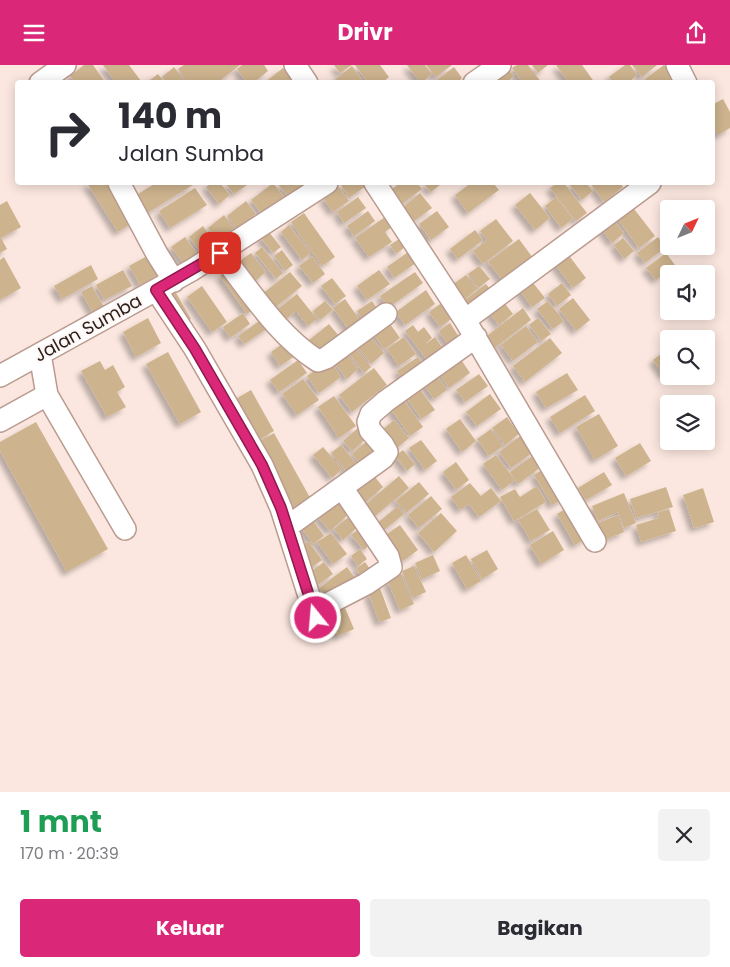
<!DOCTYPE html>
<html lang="id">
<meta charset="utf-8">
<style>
:root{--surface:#fff;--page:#f2f2f3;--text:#2b2b33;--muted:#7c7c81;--accent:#db2777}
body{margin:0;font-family:Poppins,sans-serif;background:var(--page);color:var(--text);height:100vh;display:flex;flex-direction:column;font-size:19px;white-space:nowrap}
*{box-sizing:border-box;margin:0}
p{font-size:16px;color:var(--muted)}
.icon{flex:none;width:28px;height:28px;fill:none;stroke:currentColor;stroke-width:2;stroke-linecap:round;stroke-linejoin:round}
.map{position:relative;height:727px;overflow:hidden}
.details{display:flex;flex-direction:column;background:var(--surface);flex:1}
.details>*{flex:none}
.guide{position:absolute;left:15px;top:15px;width:700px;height:105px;border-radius:5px;box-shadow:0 2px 12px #0003;background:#fff;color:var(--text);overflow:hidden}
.needle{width:32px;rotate:47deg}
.buttons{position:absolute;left:660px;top:135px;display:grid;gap:10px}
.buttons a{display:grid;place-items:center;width:55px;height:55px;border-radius:5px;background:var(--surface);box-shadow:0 2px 12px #0003;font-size:25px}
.pin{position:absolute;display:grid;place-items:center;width:42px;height:42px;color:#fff;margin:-21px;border-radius:10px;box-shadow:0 2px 8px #0006}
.me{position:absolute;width:55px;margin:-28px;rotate:343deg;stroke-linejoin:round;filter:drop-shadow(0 0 4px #0008)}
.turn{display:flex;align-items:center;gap:18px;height:105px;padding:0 20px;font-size:22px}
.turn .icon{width:65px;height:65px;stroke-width:2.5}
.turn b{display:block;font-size:35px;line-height:42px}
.round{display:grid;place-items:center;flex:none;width:52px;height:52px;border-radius:5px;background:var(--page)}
.head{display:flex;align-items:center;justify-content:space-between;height:85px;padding:0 20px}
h1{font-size:30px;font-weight:700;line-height:38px;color:#1e9e55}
.primary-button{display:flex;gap:10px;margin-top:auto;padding:10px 20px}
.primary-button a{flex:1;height:58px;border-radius:5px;background:var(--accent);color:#fff;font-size:20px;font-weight:700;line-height:58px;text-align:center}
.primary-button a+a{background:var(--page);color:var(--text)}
header{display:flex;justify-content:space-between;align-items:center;height:65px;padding:0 20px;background:var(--accent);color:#fff;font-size:22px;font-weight:700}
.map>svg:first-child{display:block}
.building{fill:#cdb38e;filter:url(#shadow)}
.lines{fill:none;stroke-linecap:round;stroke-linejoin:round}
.minor-casing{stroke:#ba9b8f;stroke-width:24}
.minor{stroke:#fff;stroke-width:21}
.route-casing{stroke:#8e194d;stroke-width:12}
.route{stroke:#db2777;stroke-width:9}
.labels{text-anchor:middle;stroke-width:4.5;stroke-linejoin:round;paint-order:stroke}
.street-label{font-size:18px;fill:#2c201b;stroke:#fef7f5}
</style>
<header><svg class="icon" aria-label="menu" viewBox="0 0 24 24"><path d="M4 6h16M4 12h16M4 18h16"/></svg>Drivr<svg class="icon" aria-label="share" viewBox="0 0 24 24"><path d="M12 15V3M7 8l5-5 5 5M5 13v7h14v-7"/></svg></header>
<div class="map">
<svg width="730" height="727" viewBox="0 0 730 727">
<defs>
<filter id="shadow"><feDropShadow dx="-4.5" dy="4.5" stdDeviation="2.5" flood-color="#0004"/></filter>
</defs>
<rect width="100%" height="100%" fill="#fbe7df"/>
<path class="building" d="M84,0H93L106,18H75L70,11Z
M103,0H129L141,16L139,18H116Z
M184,0H240L217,18H188L178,4Z
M242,0H264L268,6L253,18H247L237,4Z
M334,0H352L340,8Z
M355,0H380L389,12L382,18H368Z
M407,0H425L432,9L421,18Z
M426,0H452L436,12Z
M517,0H528L542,18H523L512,3Z
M532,0H548L538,8Z
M556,0H582L595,18H569Z
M625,0H630L637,10L628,18H613L609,12Z
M632,0H657L642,12Z
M664,0L675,14L671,18H647L645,14Z
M352,1L362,15L359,18H331Z
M174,2L186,18H167L162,12Z
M454,2L462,13L457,18H433Z
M283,3L294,18H264Z
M508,4L514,11L506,18H497L494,14Z
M158,9L165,18H146Z
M723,34L730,47V63L718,70L712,60V40Z
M87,118H114L134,157L118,167Z
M156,118H196L144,150L133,132Z
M212,118H220L230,130L219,139L206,122Z
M225,118H250L234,129Z
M273,118L284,132L262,149L251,135Z
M277,118H306L308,120L290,134Z
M344,118H363L366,121L349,133L341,120Z
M400,118H417L422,124L399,141L388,127Z
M423,118H438L440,120L431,127Z
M471,118H493L499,125L468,148L455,130Z
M557,118H564L587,148L576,156L550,123Z
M568,118H586L593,126L582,135Z
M590,118H620L623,122L604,137Z
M339,122L349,136L333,147L323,133Z
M195,123L207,140L170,163L159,146Z
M420,128L432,143L413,157L402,143Z
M530,128L550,153L535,165L515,140Z
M358,132L366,143L344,158L337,147Z
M556,132L573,154L561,163L545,141Z
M7,136L21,162L1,173L7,184L0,188V140Z
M246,136L256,149L237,164L227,151Z
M631,140L655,171L639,183L616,152Z
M368,146L375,156L354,171L347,161Z
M437,146L449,162L431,175L419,159Z
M304,148L335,192L322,201L291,157Z
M224,150L234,163L218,176L208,163Z
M385,152L392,162L385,167L392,177L369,192L355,173Z
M496,154L513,176L483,199L473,186L487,175L480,166Z
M613,154L624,168L612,178L601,163Z
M289,160L311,188L302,195L281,167Z
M203,161L215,178L201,188L189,172Z
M475,165L483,175L458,194L450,184Z
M268,166L281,182L273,188L260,172Z
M185,172L198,190L185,200L171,182Z
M658,172L666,182L645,198L637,188Z
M623,173L634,186L624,194L614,180Z
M399,174L405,182L396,189L390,180Z
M519,174L533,193L503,216L488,197Z
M262,182L283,208L276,214L255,188Z
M282,185L293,200L285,206L274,191Z
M408,187L416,198L394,213L387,202Z
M251,188L266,207L253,218L237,198Z
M567,188L586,213L573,223L554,198Z
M666,188L675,200L656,215L646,203Z
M147,191L158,210L140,220L129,201Z
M312,191L325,209L313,218L299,201Z
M4,192L21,223L0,235V195Z
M91,200L98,214L62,234L54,221Z
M479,201L490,214L478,223L468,209Z
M230,204L256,242L247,249L220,211Z
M123,205L132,221L104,235L96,220Z
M379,205L390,219L367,235L357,221Z
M290,207L302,221L272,245L261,230Z
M415,207L423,218L388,243L380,231Z
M466,210L477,224L464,235L452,220Z
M332,213L346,231L335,239L321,221Z
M530,214L545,233L532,242L518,223Z
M562,218L571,230L557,241L548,229Z
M486,219L494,229L469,249L461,238Z
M92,221L104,242L93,248L81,227Z
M202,221L227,257L212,267L187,232Z
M426,225L435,239L405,260L396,247Z
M175,226L191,254L183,258L167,230Z
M297,229L317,254L308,261L296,246L284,256L275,246Z
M573,233L590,255L576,266L559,244Z
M345,234L364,261L352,269L333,243Z
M325,236L333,245L320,255L313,246Z
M372,236L381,249L366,260L357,246Z
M503,236L513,249L499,260L489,247Z
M548,236L564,256L553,264L537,244Z
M443,237L454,252L440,262L429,247Z
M523,243L531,255L492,285L483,274Z
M243,248L250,259L230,273L223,262Z
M265,252L271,261L244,279L238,271Z
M148,253L161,278L136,292L123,267Z
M538,253L551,269L541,276L529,260Z
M388,256L400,273L384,284L372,267Z
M450,258L461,275L450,283L439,266Z
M329,259L339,271L317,288L308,276Z
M413,260L418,267L424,262L432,273L423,281L435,272L446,288L430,299L405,266Z
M526,261L538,277L513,296L501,280Z
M370,270L384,288L371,299L357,281Z
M404,272L416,289L399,301L387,284Z
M550,273L562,288L525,317L513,301Z
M285,277L295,291L280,301L271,287Z
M355,282L371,302L364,308L348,287Z
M669,283V308L665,311L653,295Z
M168,287L201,347L180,359L146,299Z
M346,288L358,304L347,314L334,298Z
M458,290L470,308L449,323L437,306Z
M418,292L426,304L405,318L397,306Z
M298,295L307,308L279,327L270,315Z
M330,295L341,312L319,328L307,311Z
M100,296L105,305L113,300L125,322L117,327L126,342L107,352L81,306Z
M374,303L387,320L352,347L339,330Z
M567,308L578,325L546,343L536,327Z
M436,309L447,325L434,334L423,318Z
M479,309L488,321L465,337L456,325Z
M303,314L319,335L297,350L282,329Z
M419,323L435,345L421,354L406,332Z
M251,325L274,366L257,376L234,335Z
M490,329L501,344L477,361L466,347Z
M585,330L595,346L560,368L550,352Z
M334,331L356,361L339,373L318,342Z
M403,334L423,362L410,371L390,343Z
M599,349L618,381L595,395L576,362Z
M507,352L519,369L505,380L492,363Z
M460,354L476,376L462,387L446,364Z
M394,355L409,373L397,383L382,365Z
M36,357L108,484L67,507L0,386V377Z
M358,363L367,373L352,386L343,376Z
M491,364L503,381L489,391L477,374Z
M274,368L313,438L297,447L258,377Z
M524,368L536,385L511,403L499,387Z
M368,375L380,389L363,403L352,389Z
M421,375L437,396L425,405L409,383Z
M640,378L651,396L626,411L615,393Z
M341,380L356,398L346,406L331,388Z
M323,382L342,404L332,413L313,390Z
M403,385L415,399L407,406L395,391Z
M496,390L515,415L502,425L483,399Z
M532,391L541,402L518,419L510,407Z
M456,397L469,415L456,425L443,407Z
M547,402L565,433L552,440L534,410Z
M371,407L383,422L366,437L354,422Z
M604,407L612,420L586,435L578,423Z
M399,411L409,423L375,451L365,440Z
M419,417L429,429L406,448L396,436Z
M470,418L481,431L491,423L501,436L479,452L469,439L460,445L451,432Z
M537,421L546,437L514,456L500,432L515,424L520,432Z
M666,422L673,442L636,453L630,434Z
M703,423L714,457L694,463L683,430Z
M624,428L636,458L624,463L618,447L598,456L592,441Z
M431,431L442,444L419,463L408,450Z
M337,433L350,448L330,466L317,451Z
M398,441L404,449L383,466L376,459Z
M570,441L588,472L575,480L557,449Z
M537,444L550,465L531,476L518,455Z
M669,444L676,466L641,477L636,460L659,453L657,448Z
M441,448L457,466L434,487L418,468Z
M618,450L624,467L604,475L598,458Z
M350,451L359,461L343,475L334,464Z
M312,454L324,471L313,479L301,462Z
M400,460L418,485L403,496L384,471Z
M359,464L371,478L364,485L351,470Z
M553,466L564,485L541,499L530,480Z
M331,468L347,489L333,499L317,477Z
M308,476L322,495L312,502L299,483Z
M360,484L367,494L358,501L351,491Z
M487,485L498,504L482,514L471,494Z
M433,490L440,506L422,514L415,498Z
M466,490L481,516L467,524L452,498Z
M324,497L333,509L318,520L309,508Z
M365,497L373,508L365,515L356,504Z
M414,501L426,527L413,533L402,506Z
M347,502L357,516L329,537L319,523Z
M401,509L414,539L400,545L387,515Z
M380,523L391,553L379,557L368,527Z
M343,538L354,564L338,571L327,545Z"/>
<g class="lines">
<defs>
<path id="minor" d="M295,0L307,18
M677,0L686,18
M40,18L65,0
M474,18L500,0
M119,118L157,189L174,216
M375,118L465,255L595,476
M220,188C250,225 277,270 318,296L326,293L386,249
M156,225L195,284L262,400L281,443L316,553
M465,255L650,118
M40,289L47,330L125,464
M0,311L192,205L327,118
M0,356L47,330
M287,462L383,393L387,387L383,380L370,365L368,357L371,349L386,336L476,272
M314,546L366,519L391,502L388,491L343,424"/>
</defs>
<use href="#minor" class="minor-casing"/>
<use href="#minor" class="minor"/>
</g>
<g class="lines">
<defs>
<path id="route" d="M220,188L156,225L195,284L262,400L281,443L316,553"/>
</defs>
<use href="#route" class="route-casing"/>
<use href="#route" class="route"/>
</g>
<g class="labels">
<g class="street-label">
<text transform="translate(88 263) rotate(-29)" y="6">Jalan Sumba</text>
</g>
</g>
</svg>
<div class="buttons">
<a><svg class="needle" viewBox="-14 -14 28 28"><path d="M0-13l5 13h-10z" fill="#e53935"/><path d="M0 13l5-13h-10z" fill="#7c7c81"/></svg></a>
<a><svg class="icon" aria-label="sound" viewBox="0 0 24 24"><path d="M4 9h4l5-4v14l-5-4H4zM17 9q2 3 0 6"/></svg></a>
<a><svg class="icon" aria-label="search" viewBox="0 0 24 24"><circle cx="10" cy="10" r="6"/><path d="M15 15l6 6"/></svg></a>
<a><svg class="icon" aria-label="layers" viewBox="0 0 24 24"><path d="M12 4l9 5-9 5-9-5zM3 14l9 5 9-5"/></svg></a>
</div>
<div class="pin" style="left:220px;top:188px;background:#d93025"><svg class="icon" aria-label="arrive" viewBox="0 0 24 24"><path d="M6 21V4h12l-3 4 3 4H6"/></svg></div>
<svg class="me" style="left:316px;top:553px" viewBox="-20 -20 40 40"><circle r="17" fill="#db2777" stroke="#fff" stroke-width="3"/><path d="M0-11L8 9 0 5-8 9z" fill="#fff"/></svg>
<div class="guide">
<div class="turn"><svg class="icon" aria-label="right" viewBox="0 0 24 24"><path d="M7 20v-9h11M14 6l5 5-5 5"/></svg><div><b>140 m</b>Jalan Sumba</div></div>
</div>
</div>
<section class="details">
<div class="head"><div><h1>1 mnt</h1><p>170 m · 20:39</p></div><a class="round"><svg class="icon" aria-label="close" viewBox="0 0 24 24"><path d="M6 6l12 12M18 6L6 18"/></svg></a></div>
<div class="primary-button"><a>Keluar</a><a>Bagikan</a></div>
</section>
